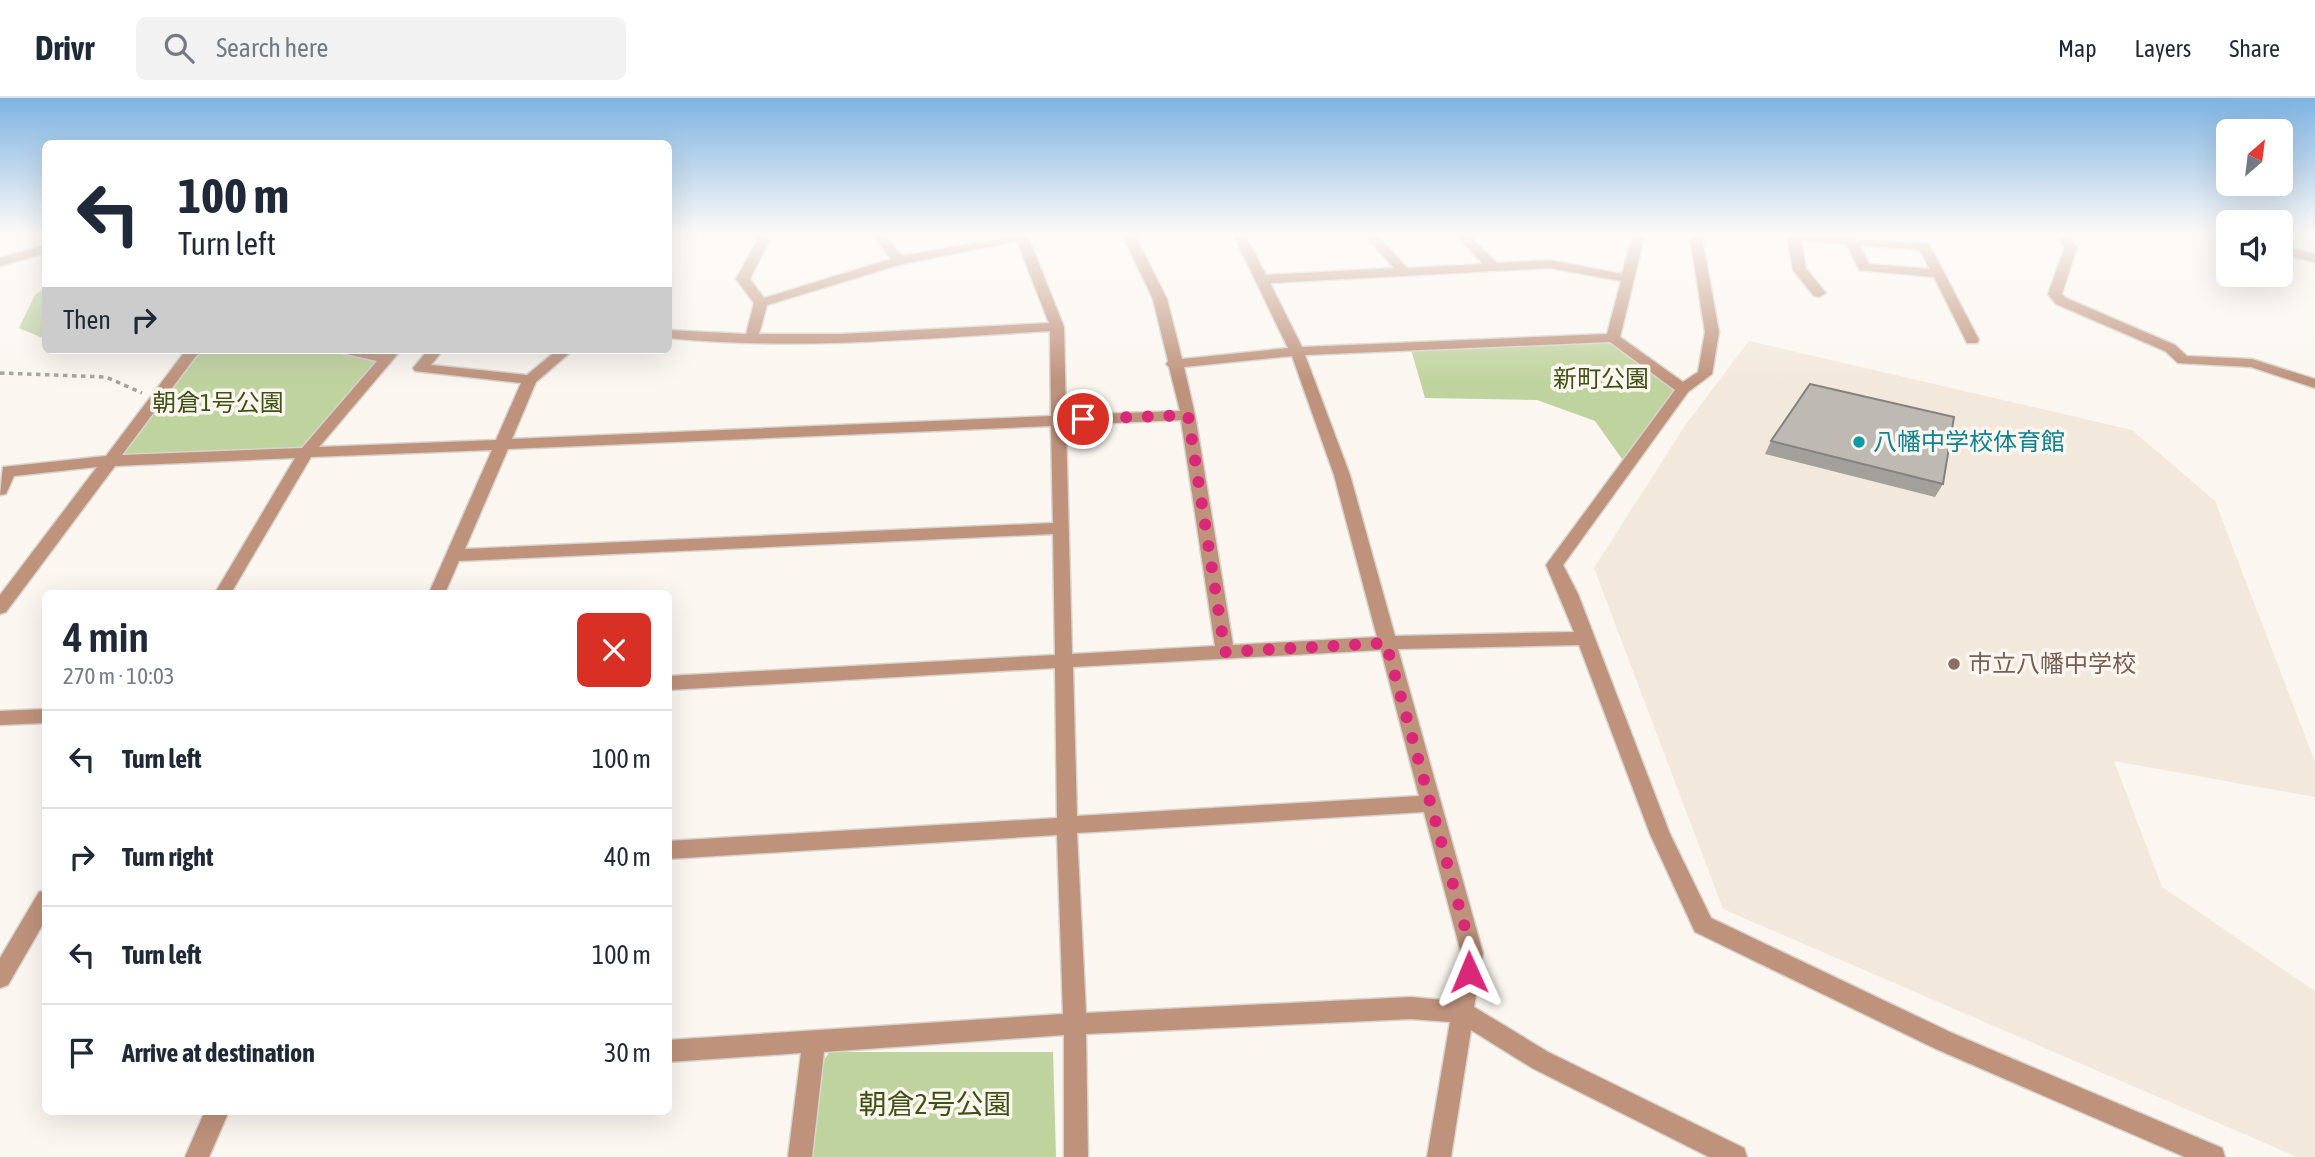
<!DOCTYPE html>
<meta charset="utf-8">
<style>
:root{--surface:#fff;--page:#f2f2f3;--text:#1f2937;--muted:#747a83;--line:#e0e1e3}
body{margin:0;font-family:"Asap Condensed","Noto Sans JP",sans-serif;background:var(--page);color:var(--text);height:100vh;display:flex;flex-direction:column;font-size:26px;white-space:nowrap}
*{box-sizing:border-box;margin:0}
p{font-size:23px;color:var(--muted)}
.icon{flex:none;width:38px;height:38px;fill:none;stroke:currentColor;stroke-width:2;stroke-linecap:round;stroke-linejoin:round}
.map{position:relative;flex:1;overflow:hidden}
.panel{position:absolute;left:42px;top:492px;width:630px;height:525px;display:flex;flex-direction:column;background:var(--surface);border-radius:10px;box-shadow:0 7px 28px #0002}
.panel>*{flex:none}
.top-card{position:absolute;left:42px;top:42px;width:630px;height:214px;border-radius:10px;box-shadow:0 7px 28px #0002;background:#fff;color:var(--text);overflow:hidden}
.needle{width:46px;rotate:28deg}
.fabs{position:absolute;left:2216px;top:21px;display:grid;gap:14px}
.fabs a{display:grid;place-items:center;width:77px;height:77px;border-radius:10px;background:var(--surface);box-shadow:0 7px 28px #0002;font-size:35px}
.pin{position:absolute;display:grid;place-items:center;width:60px;height:60px;color:#fff;margin:-30px;border:4px solid #fff;border-radius:50%;box-shadow:0 2px 7px #0007}
.me{position:absolute;width:77px;margin:-38px;rotate:359deg;stroke-linejoin:round;filter:drop-shadow(0 0 5px #0008)}
.turn{display:flex;align-items:center;gap:24px;height:147px;padding:0 21px;font-size:32px}
.turn .icon{width:91px;height:91px;stroke-width:2.5}
.turn b{display:block;font-size:49px;line-height:60px}
.then{display:flex;align-items:center;height:66px;padding:0 21px;background:#0003;gap:14px;font-size:26px}
.round{display:grid;place-items:center;flex:none;width:74px;height:74px;border-radius:10px;background:var(--page)}
.overview{display:flex;align-items:center;justify-content:space-between;height:119px;padding:0 21px}
h1{font-size:42px;font-weight:600;line-height:52px}
ul{padding:0;list-style:none}
li{display:flex;align-items:center;gap:21px;height:98px;padding:0 21px;border-top:2px solid var(--line)}
li div{flex:1}
li b{display:block;font-size:26px}
li em{font-style:normal}
header{display:flex;align-items:center;gap:42px;box-sizing:border-box;height:98px;padding:0 35px;background:var(--surface);border-bottom:2px solid var(--line)}
header strong{font-size:33px}
nav{display:flex;gap:38px;margin-inline-start:auto;font-size:24px}
.search{width:490px;height:63px;background:var(--page);display:flex;align-items:center;gap:18px;box-sizing:border-box;padding:0 24px;border-radius:10px;color:var(--muted);font-size:26px}
.map>svg:first-child{display:block}
.built{fill:#f3e8dc}
.green{fill:#bfd39e}
.lines{fill:none;stroke-linecap:round;stroke-linejoin:round}
.minor-casing{stroke:#d7d3cd;stroke-width:3}
.path{stroke:#a5a29d;stroke-width:3.5;stroke-dasharray:4.5 4.5;stroke-linecap:butt}
.minor{fill:#bf927c;fill-rule:evenodd}
.wall{fill:#a39f9a}
.building{fill:#beb9b3;stroke:#85827d;stroke-width:2}
.route{stroke:#db2777;stroke-width:12;stroke-dasharray:0 21.6}
.culture-dot{fill:#0f9aa8;stroke:#fbf6f0;stroke-width:2.5}
.education-dot{fill:#8d6e63;stroke:#fbf6f0;stroke-width:2.5}
.labels{text-anchor:middle;stroke-width:7;stroke-linejoin:round;paint-order:stroke}
.park-label{font-size:24px;fill:#3e5012;stroke:#fbf6f0}
.culture-label{font-size:24px;fill:#0d838f;stroke:#fbf6f0;text-anchor:start}
.education-label{font-size:24px;fill:#785e54;stroke:#fbf6f0;text-anchor:start}
.near-park-label{font-size:28px;fill:#3e5012;stroke:#fbf6f0}
</style>
<header>
<strong>Drivr</strong>
<div class="search"><svg class="icon" aria-label="search" viewBox="0 0 24 24"><circle cx="10" cy="10" r="6"/><path d="M15 15l6 6"/></svg>Search here</div>
<nav><a>Map</a><a>Layers</a><a>Share</a></nav>
</header>
<div class="map">
<svg width="2315" height="1059" viewBox="0 0 2315 1059">
<rect width="100%" height="100%" fill="#fbf6f0"/>
<path class="built" d="M1749,243L2132,332L2215,403L2315,664V699L2114,663L2162,789L2315,893V1059H2297L1723,811L1594,470L1686,326Z"/>
<path class="green" d="M45,190V241L19,230L35,197Z
M1613,240L1683,291L1627,368L1595,323L1537,302L1425,300L1410,248Z
M198,252H347L386,261L306,355L107,363Z
M829,954H1053L1056,1059H813L821,967Z"/>
<g class="lines">
<defs>
<path id="minor" d="M668,136H675L668,140Z
M752,136H764L769,143L750,181L764,200L891,161L872,136H884L902,158L1027,136L1064,229L1066,317L1180,313L1169,269L1166,266L1168,263L1153,201L1122,136H1134L1167,201L1182,261L1288,250L1233,136H1245L1266,177L1394,170L1364,136H1376L1407,170L1483,166L1455,136H1468L1497,165L1550,162L1622,176L1633,136H1645L1620,239L1683,284L1698,274L1705,234L1690,139L1692,136H1705L1702,140L1719,234L1712,276L1688,294L1563,467L1578,496L1670,736L1711,820L1952,935L2222,1050L2225,1059H2185L1936,951L1695,834L1650,736L1579,547L1398,551L1483,855L1474,909L1548,954L1744,1050L1747,1059H1709L1532,970L1471,932L1451,1059H1427L1450,924L1411,921L1086,936L1088,1059H1064V937L824,954L812,1059H788L801,955L668,964V942L1063,916L1057,737L668,761V743L1057,720L1055,570L668,592V578L1055,557L1053,436L459,463L445,495H429L492,352L311,359L231,495H215L295,360L115,368L6,514L0,516V497L97,369L14,378L6,396L0,397L3,369L106,358L186,252H205L196,258L122,357L302,350L377,263L342,255L340,252H365L383,256L386,252H401L319,349L496,342L521,285L415,273L413,270L428,252H443L431,267L527,277L557,252H573L536,284L512,341L1051,318L1050,233C924,240 794,253 668,240V232L746,236L754,205L736,181L757,143ZM1017,143L1049,225L840,236H759L767,207L902,166ZM1550,170L1621,183L1607,236L1302,249L1270,185ZM1610,244L1675,292L1546,467L1574,534L1395,538L1350,377L1305,257ZM1292,258L1334,377L1377,539L1233,547L1195,317L1184,269ZM1181,322L1215,548L1072,556L1066,327ZM1051,328L1053,425L465,451L508,351ZM1381,552L1419,698L1077,718L1073,569ZM1424,714L1461,855L1453,903L1411,899L1086,915L1077,735Z
M1787,136L1929,146L1979,242L1977,245H1967L1934,179L1859,172L1847,146L1801,142L1806,171L1826,195L1819,199L1814,198L1793,172ZM1860,147L1920,152L1930,171L1869,166Z
M2055,136H2067L2077,149L2062,196L2066,200L2175,247L2187,258L2252,261L2315,281V290L2251,269L2178,265L2165,253L2056,206L2048,196L2065,149Z
M2215,136H2228V141L2217,139Z
M46,147V155L0,168V160Z
M2280,148L2315,156V164L2280,156Z
M46,611V625L0,627V613Z
M46,792V821L8,887L0,890V860L39,794Z
M205,1013H229L209,1059H185Z"/>
</defs>
<use href="#minor" class="minor-casing"/>
<path class="path" d="M0,275L106,279L142,295"/>
<use href="#minor" class="minor"/>
</g>
<path class="wall" d="M1771,343L1943,386L1935,399L1765,356Z"/>
<path class="building" d="M1810,286L1954,319L1943,386L1771,343Z"/>
<linearGradient id="sky" x2="0" y2="1"><stop stop-color="#7db3e2"/><stop offset="0.48" stop-color="#fdfbf8"/><stop offset="1" stop-color="#fdfbf8" stop-opacity="0"/></linearGradient>
<rect width="2315" height="284" fill="url(#sky)"/>
<g class="lines">
<path class="route" d="M1083,321L1188,317L1225,554L1386,545L1472,855L1469,874"/>
</g>
<circle class="culture-dot" cx="1859" cy="344" r="7"/>
<circle class="education-dot" cx="1954" cy="566" r="7"/>
<g class="labels">
<g class="park-label">
<text x="1601" y="289">新町公園</text>
<text x="218" y="313">朝倉1号公園</text>
</g>
<g class="culture-label">
<text x="1873" y="352">八幡中学校体育館</text>
</g>
<g class="education-label">
<text x="1968" y="574">市立八幡中学校</text>
</g>
<g class="near-park-label">
<text x="935" y="1016">朝倉2号公園</text>
</g>
</g>
</svg>
<div class="fabs">
<a><svg class="needle" viewBox="-14 -14 28 28"><path d="M0-13l5 13h-10z" fill="#e53935"/><path d="M0 13l5-13h-10z" fill="#747a83"/></svg></a>
<a><svg class="icon" aria-label="sound" viewBox="0 0 24 24"><path d="M4 9h4l5-4v14l-5-4H4zM17 9q2 3 0 6"/></svg></a>
</div>
<div class="pin" style="left:1083px;top:321px;background:#d93025"><svg class="icon" aria-label="arrive" viewBox="0 0 24 24"><path d="M6 21V4h12l-3 4 3 4H6"/></svg></div>
<svg class="me" style="left:1469px;top:874px" viewBox="-20 -20 40 40"><path d="M0-17L14 15 0 8-14 15z" fill="#db2777" stroke="#fff" stroke-width="4"/></svg>
<div class="top-card">
<div class="turn"><svg class="icon" aria-label="left" viewBox="0 0 24 24"><path d="M17 20v-9H6M10 6l-5 5 5 5"/></svg><div><b>100 m</b>Turn left</div></div>
<div class="then">Then<svg class="icon" aria-label="right" viewBox="0 0 24 24"><path d="M7 20v-9h11M14 6l5 5-5 5"/></svg></div>
</div>
<section class="panel">
<div class="overview"><div><h1>4 min</h1><p>270 m · 10:03</p></div><a class="round" style="background:#d93025;color:#fff"><svg class="icon" aria-label="close" viewBox="0 0 24 24"><path d="M6 6l12 12M18 6L6 18"/></svg></a></div>
<ul>
<li><svg class="icon" aria-label="left" viewBox="0 0 24 24"><path d="M17 20v-9H6M10 6l-5 5 5 5"/></svg><div><b>Turn left</b></div><em>100 m</em></li>
<li><svg class="icon" aria-label="right" viewBox="0 0 24 24"><path d="M7 20v-9h11M14 6l5 5-5 5"/></svg><div><b>Turn right</b></div><em>40 m</em></li>
<li><svg class="icon" aria-label="left" viewBox="0 0 24 24"><path d="M17 20v-9H6M10 6l-5 5 5 5"/></svg><div><b>Turn left</b></div><em>100 m</em></li>
<li><svg class="icon" aria-label="arrive" viewBox="0 0 24 24"><path d="M6 21V4h12l-3 4 3 4H6"/></svg><div><b>Arrive at destination</b></div><em>30 m</em></li>
</ul>
</section>
</div>
